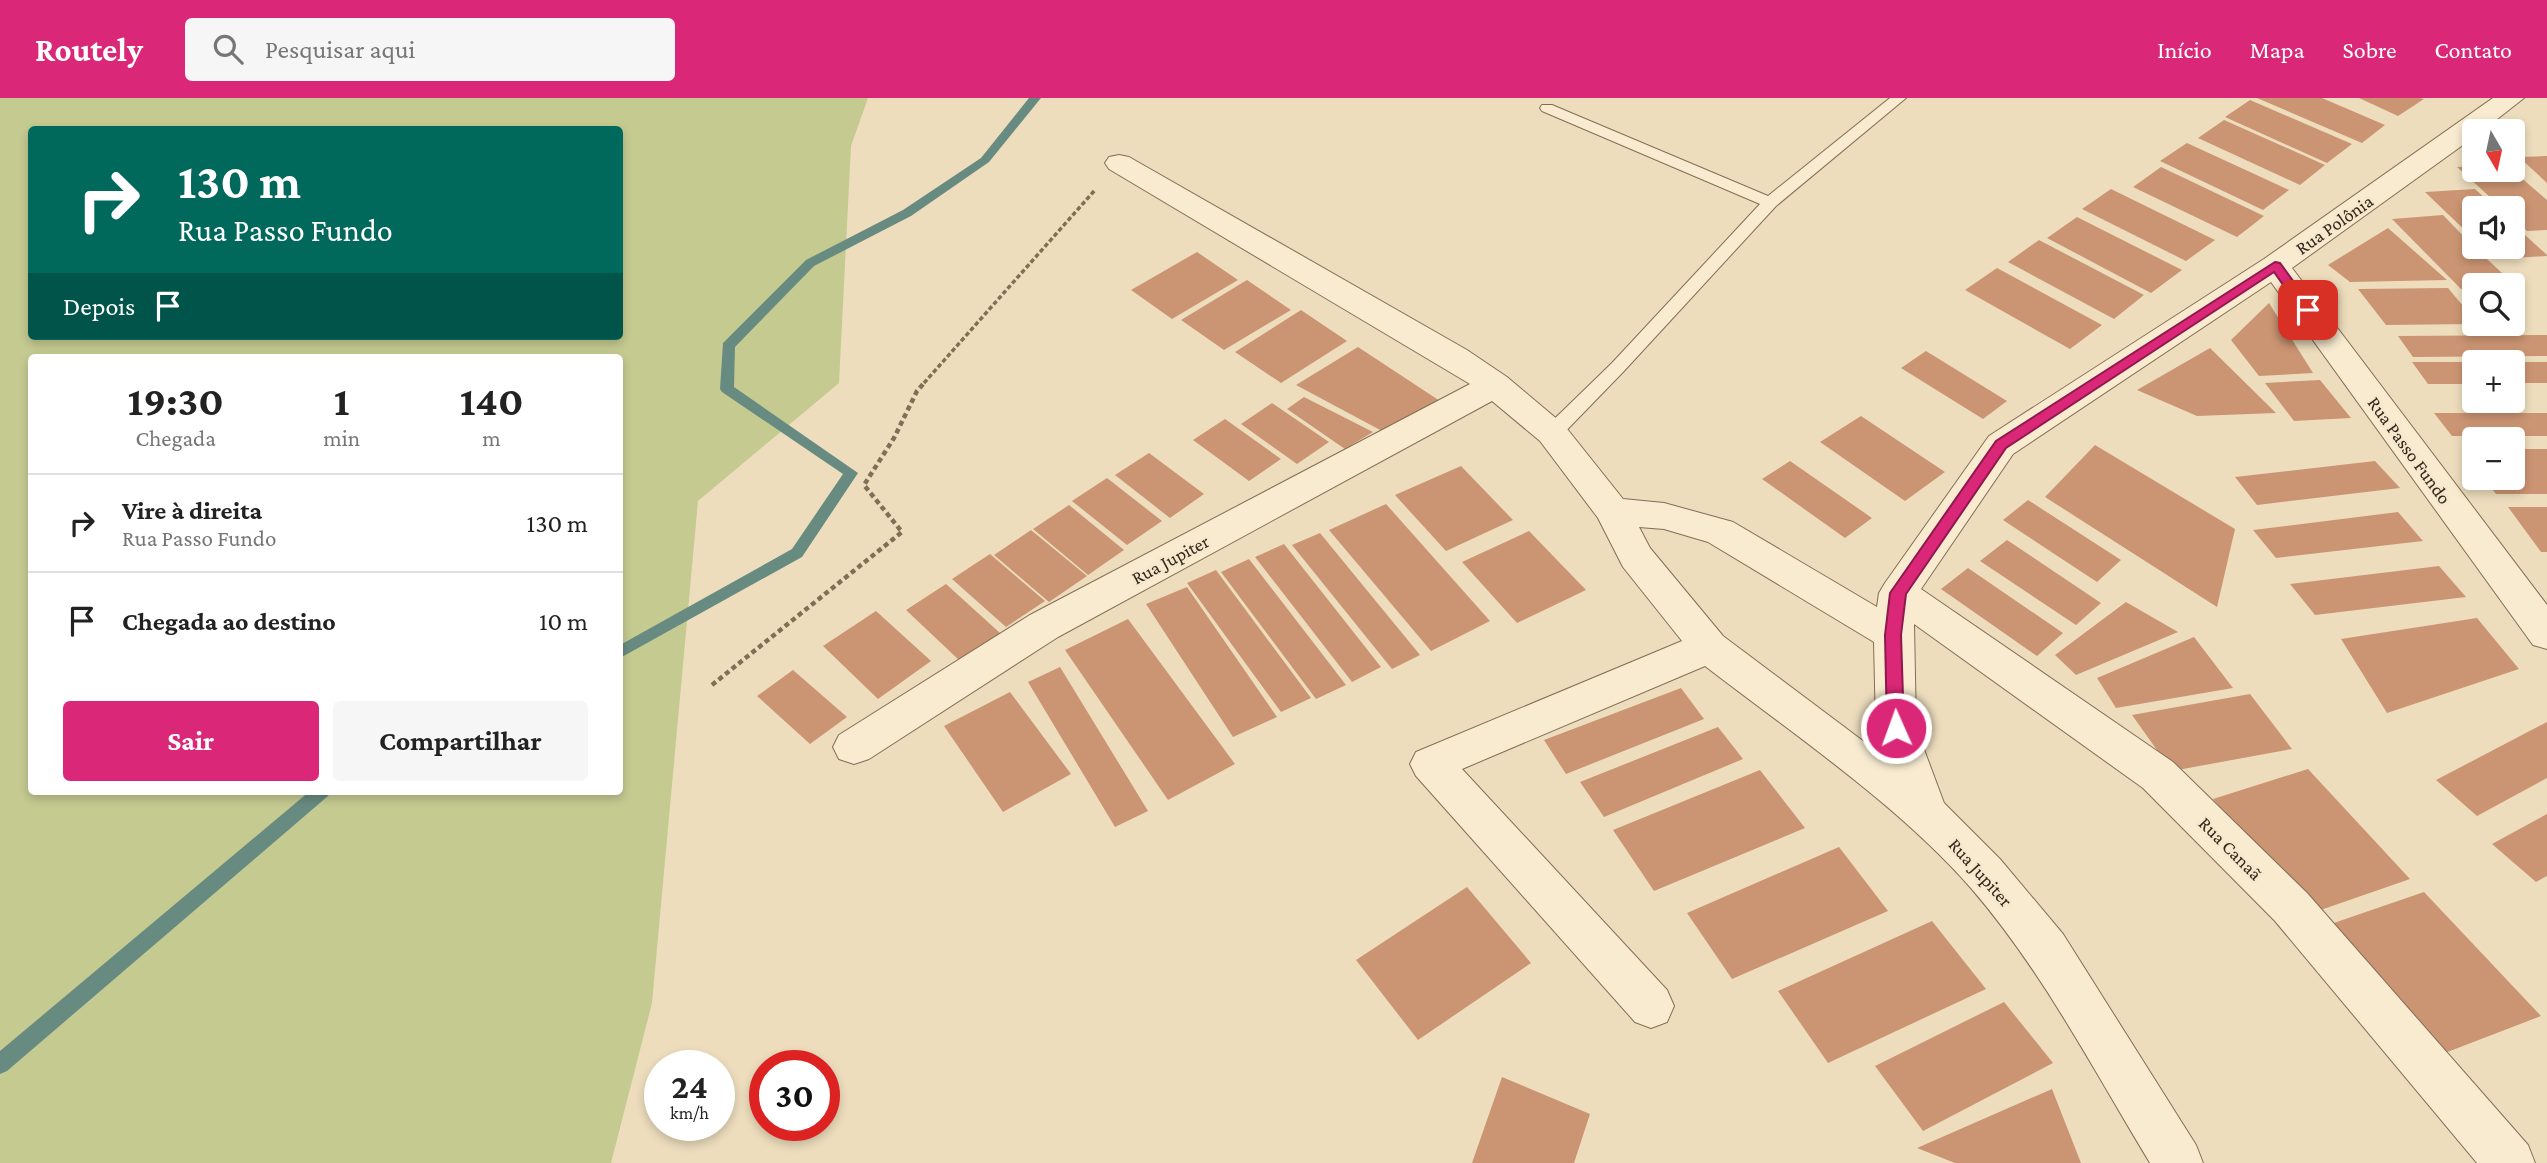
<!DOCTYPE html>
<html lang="pt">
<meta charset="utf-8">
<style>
:root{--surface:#fff;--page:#f6f6f6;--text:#222;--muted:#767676;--line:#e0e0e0;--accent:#db2777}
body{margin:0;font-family:"Crimson Pro",serif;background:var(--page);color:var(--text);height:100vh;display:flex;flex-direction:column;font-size:26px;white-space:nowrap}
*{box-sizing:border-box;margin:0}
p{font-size:23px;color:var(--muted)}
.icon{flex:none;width:38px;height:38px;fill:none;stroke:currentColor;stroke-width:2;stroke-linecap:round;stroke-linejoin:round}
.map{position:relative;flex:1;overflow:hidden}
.side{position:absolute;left:28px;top:256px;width:595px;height:441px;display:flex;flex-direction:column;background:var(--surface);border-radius:7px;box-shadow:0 4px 10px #0003}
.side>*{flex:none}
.top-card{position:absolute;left:28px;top:28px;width:595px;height:214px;border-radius:7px;box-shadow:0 4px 10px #0003;background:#00695c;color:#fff;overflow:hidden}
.needle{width:46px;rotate:171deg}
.buttons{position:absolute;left:2462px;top:21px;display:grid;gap:14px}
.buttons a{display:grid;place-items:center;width:63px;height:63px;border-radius:7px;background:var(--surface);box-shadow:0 4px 10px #0003;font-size:35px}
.speed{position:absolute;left:644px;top:952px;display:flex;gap:14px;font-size:35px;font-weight:700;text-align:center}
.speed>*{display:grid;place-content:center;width:91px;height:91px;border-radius:50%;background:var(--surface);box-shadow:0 4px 10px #0003;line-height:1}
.speed small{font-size:18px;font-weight:400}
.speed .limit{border:10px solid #d22;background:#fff;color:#111}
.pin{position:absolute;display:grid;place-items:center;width:60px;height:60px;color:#fff;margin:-30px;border-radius:14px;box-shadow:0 4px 10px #0006}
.me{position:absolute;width:77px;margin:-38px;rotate:358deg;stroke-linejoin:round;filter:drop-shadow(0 0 5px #0008)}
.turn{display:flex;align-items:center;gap:24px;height:147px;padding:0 35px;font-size:32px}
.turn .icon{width:91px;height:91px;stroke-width:2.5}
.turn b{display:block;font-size:49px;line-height:60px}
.then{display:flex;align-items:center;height:66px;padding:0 35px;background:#0003;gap:14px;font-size:26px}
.eta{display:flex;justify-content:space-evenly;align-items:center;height:119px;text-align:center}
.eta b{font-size:42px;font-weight:700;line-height:49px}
.action{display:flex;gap:14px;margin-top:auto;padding:14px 35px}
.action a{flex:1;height:80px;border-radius:7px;background:var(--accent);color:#fff;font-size:28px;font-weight:700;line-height:80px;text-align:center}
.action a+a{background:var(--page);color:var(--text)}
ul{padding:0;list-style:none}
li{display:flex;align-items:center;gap:21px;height:98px;padding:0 35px;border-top:2px solid var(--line)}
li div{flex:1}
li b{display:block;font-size:26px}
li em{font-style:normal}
header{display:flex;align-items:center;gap:42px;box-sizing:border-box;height:98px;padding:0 35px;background:var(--accent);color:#fff}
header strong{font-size:33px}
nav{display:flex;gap:38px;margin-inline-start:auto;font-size:24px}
.search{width:490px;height:63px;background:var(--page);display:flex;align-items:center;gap:18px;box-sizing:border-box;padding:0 24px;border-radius:7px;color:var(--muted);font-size:26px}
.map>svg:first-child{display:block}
.green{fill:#c5ca91;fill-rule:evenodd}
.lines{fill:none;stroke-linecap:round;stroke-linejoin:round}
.stream{fill:#688b81;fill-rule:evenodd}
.building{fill:#cb9573}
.lane-casing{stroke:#846d56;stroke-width:2}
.street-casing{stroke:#846d56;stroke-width:2}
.path-far1{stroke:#846d56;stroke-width:3.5;stroke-dasharray:4.5 2.5;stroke-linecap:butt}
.path{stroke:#846d56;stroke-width:4.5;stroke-dasharray:5 3.5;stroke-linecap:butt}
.lane{fill:#f8ebd0;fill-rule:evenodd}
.street{fill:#f8ebd0;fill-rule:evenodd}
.route{fill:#db2777;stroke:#8e194d;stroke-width:2}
.labels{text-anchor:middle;stroke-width:5;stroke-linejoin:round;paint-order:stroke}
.street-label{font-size:19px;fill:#34261b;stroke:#f5e8cc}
</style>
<header>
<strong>Routely</strong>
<div class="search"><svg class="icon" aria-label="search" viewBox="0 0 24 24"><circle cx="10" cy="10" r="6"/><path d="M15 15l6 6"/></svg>Pesquisar aqui</div>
<nav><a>Início</a><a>Mapa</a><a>Sobre</a><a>Contato</a></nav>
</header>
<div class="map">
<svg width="2547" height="1065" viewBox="0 0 2547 1065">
<rect width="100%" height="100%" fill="#edddbd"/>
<path class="green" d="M0,0H868L851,48L839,285L698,403L652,905L611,1065H0ZM32,32H620V238H32ZM32,259H620V693H32Z"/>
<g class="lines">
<path class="stream" d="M1029,0H1041L989,64L911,118L814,168L735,249L734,289L858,375L802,459L620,560V547L792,451L843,376L722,294L720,291L723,245L806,162L903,112L981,60Z
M310,693H331L328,698L7,973L0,976V953Z"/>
</g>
<path class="building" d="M2257,0H2322L2385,27L2362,45Z
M2359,0H2420L2424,1L2398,18Z
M2250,2L2352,46L2327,65L2225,19Z
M2224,22L2325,67L2300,87L2198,40Z
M2187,45L2289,92L2263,112L2160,63Z
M2547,58V85L2519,59Z
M2474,68V72H2512L2547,102V132L2527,133L2513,120V110H2502L2457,69Z
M2161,69L2264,118L2237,139L2133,89Z
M2111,91L2215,142L2186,163L2082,111Z
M2475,91L2496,110H2474V141L2425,94Z
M2443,117L2474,149L2515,187H2474V190L2461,191L2392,121Z
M2077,119L2182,172L2151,195L2047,140Z
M2513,126L2547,157V158L2495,161L2482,149H2513Z
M2388,130L2447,182L2350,184L2328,167Z
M2039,142L2144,197L2114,221L2008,164Z
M1197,154L1238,182L1172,221L1131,192Z
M1997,170L2102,227L2070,251L1965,192Z
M1247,182L1291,212L1224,252L1181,222Z
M2448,190L2474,221V226L2386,227L2358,191Z
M2269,205L2313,275L2259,278L2231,242Z
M1301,212L1347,243L1281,285L1235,254Z
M2547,237V258L2413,259L2398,238Z
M1358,249L1440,303L1382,333L1296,287Z
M2210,250L2276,315L2197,318L2137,292Z
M1926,253L2007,303L1983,321L1901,270Z
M2412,264H2474V286H2428Z
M2513,264H2547V285H2513Z
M2320,282L2351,320L2294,323L2265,285Z
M1304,299L1373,334L1345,351L1287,311Z
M1272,305L1329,344L1297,366L1241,326Z
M2434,315H2547V338H2452Z
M1861,318L1945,374L1905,403L1820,344Z
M1225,321L1281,361L1249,383L1193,342Z
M2095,347L2235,431L2217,509L2045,399Z
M2513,351H2547V396H2496L2484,380H2513Z
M1149,355L1204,396L1170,420L1115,377Z
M1790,363L1872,420L1845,440L1762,381Z
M2375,363L2400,390L2257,407L2235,379Z
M1461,368L1513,422L1446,453L1395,397Z
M1107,380L1162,423L1127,447L1072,403Z
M2028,402L2121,462L2097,484L2003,422Z
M1386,406L1490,523L1431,553L1329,432Z
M1069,407L1124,452L1088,477L1033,431Z
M2508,409H2547V454H2541Z
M2398,414L2423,443L2276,460L2253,432Z
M1031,432L1087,478L1049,504L994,457Z
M1529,433L1586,492L1517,525L1462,464Z
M1320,435L1420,557L1392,571L1292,447Z
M2007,442L2101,505L2076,527L1980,463Z
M1284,446L1381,569L1352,584L1255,459Z
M990,456L1045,503L1006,529L952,481Z
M1249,461L1346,587L1316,601L1221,474Z
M2439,468L2466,499L2315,517L2290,486Z
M1968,470L2063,535L2037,558L1941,491Z
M1216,472L1311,600L1281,614L1187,485Z
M946,486L1000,535L960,563L906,512Z
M1187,489L1277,619L1233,639L1146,506Z
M2126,504L2178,534L2076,577L2055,557Z
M876,513L931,563L878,601L823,548Z
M2477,520L2519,571L2387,615L2341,541Z
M1128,521L1235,666L1168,702L1065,552Z
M2194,539L2233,590L2116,610L2097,580Z
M1060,569L1148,713L1115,729L1028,584Z
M793,572L847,619L810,646L757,598Z
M1681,590L1704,621L1566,676L1544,642Z
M1010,594L1071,676L1003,714L944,628Z
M2250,596L2292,651L2172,673L2132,617Z
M2547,624V680L2477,718L2436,682Z
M1718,629L1743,661L1604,719L1580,684Z
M2308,671L2410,781L2312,815L2213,701Z
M1760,672L1805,730L1654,793L1613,732Z
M2547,716V778L2536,784L2492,746Z
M1839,749L1888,813L1732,881L1687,815Z
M1467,789L1531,865L1418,942L1356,862Z
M2424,794L2541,918L2437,958L2325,828Z
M1932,823L1986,891L1828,965L1778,893Z
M2004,904L2053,965L1923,1033L1875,968Z
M1502,979L1590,1016L1574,1065H1472Z
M2052,991L2081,1065H1955L1917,1050Z"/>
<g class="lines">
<defs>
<path id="lane" d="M1890,0H1906L1776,108L1624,273L1559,340H1545L1543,335L1545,330L1612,265L1760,106L1542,13L1540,10L1542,7H1552L1768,98Z"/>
<path id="street" d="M2493,0H2524L2482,33H2474V39L2292,170L2547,507V551L2533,547L2271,184L2013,356L1921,491L2173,664L2307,795L2528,1047L2535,1065H2477L2275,823L2143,690L1914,526L1916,630L1944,705L2000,761L2063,836L2196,1047L2203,1065H2150C2093,971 2042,872 1970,789C1897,706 1793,636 1705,568L1462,671L1667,892L1674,908L1667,924L1651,930L1635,924L1416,678L1410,666L1416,654L1682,543L1623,469L1598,420L1540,343L1492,303L1058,539L869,661L854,666L839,661L833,649L839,637L1030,517L1470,286L1109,71L1105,65L1109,59L1119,57L1129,59L1467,252L1507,279L1564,327L1623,401L1664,405L1733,424L1877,509L1879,495L1885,485L1989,338L2264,161ZM1639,429L1664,431L1708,444L1874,544L1876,630L1887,661L1723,538L1650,450Z"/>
</defs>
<use href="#lane" class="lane-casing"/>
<use href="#street" class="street-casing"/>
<path class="path-far1" d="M924,285L1095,92"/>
<path class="path" d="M712,587L902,434L864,387L894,340L917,293L925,284"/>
<use href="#lane" class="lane"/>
<use href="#street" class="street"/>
</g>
<path class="route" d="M2275,164L2280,165L2312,209V215H2303L2274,174L2006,350L1906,496L1901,537L1904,630L1902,635H1890L1887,630L1885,537L1890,495L1996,343Z"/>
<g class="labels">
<g class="street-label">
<text transform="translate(2334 126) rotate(-35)" y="7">Rua Polônia</text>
<text transform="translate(2410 352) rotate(54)" y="7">Rua Passo Fundo</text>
<text transform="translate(1170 461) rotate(-28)" y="7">Rua Jupiter</text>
<text transform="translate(2231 750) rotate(45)" y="7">Rua Canaã</text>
<text transform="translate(1981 774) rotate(48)" y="7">Rua Jupiter</text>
</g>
</g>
</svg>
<div class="buttons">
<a><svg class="needle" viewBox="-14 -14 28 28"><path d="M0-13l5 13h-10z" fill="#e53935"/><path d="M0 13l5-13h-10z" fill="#767676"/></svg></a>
<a><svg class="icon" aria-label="sound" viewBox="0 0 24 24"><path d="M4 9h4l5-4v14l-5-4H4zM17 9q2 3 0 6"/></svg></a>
<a><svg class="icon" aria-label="search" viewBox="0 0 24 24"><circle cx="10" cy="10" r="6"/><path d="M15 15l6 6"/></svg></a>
<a>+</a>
<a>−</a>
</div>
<div class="speed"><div>24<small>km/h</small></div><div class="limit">30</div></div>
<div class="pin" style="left:2308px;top:212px;background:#d93025"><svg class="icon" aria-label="arrive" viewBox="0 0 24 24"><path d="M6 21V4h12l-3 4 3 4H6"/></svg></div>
<svg class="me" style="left:1896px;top:630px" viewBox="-20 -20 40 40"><circle r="17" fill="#db2777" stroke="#fff" stroke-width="3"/><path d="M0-11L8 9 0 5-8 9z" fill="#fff"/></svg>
<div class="top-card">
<div class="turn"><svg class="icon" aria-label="right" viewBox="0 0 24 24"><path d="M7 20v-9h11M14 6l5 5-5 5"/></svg><div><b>130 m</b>Rua Passo Fundo</div></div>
<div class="then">Depois<svg class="icon" aria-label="arrive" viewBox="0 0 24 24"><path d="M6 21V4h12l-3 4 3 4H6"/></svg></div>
</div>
<section class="side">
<div class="eta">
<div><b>19:30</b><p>Chegada</p></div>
<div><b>1</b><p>min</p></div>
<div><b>140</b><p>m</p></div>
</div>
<ul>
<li><svg class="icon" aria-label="right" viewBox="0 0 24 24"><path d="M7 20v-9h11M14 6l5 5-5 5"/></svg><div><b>Vire à direita</b><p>Rua Passo Fundo</p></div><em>130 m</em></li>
<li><svg class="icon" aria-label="arrive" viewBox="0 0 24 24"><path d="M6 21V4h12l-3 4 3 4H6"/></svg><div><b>Chegada ao destino</b></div><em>10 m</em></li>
</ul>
<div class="action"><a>Sair</a><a>Compartilhar</a></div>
</section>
</div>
